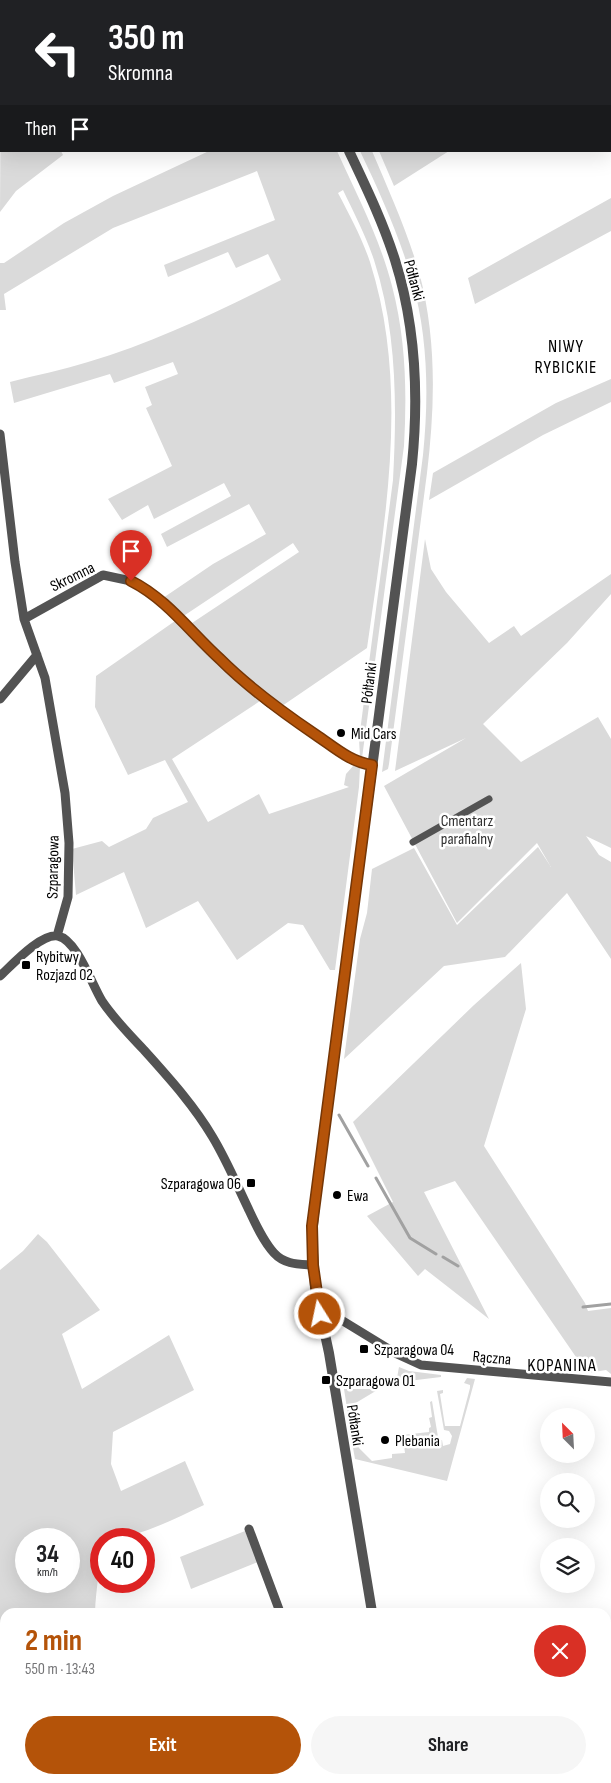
<!DOCTYPE html>
<meta charset="utf-8">
<style>
:root{--surface:#fff;--page:#f6f6f6;--text:#202124;--muted:#757577;--accent:#b45309}
body{margin:0;font-family:"Sofia Sans Condensed",sans-serif;background:var(--page);color:var(--text);height:100vh;display:flex;flex-direction:column;font-size:19px;white-space:nowrap}
*{box-sizing:border-box;margin:0}
p{font-size:16px;color:var(--muted)}
.icon{flex:none;width:28px;height:28px;fill:none;stroke:currentColor;stroke-width:2;stroke-linecap:round;stroke-linejoin:round}
.map{position:relative;flex:1;overflow:hidden}
.sheet{position:absolute;left:0px;top:1608px;width:611px;height:176px;display:flex;flex-direction:column;background:var(--surface);border-radius:15px 15px 0 0;box-shadow:0 5px 20px #0002}
.sheet>*{flex:none}
.guide{position:absolute;left:0px;top:0px;width:611px;height:152px;box-shadow:0 5px 20px #0002;background:#202124;color:#fff;overflow:hidden}
.needle{width:32px;rotate:336deg}
.controls{position:absolute;left:540px;top:1408px;display:grid;gap:10px}
.controls a{display:grid;place-items:center;width:55px;height:55px;border-radius:50%;background:var(--surface);box-shadow:0 5px 20px #0002;font-size:25px}
.speed{position:absolute;left:15px;top:1528px;display:flex;gap:10px;font-size:25px;font-weight:700;text-align:center}
.speed>*{display:grid;place-content:center;width:65px;height:65px;border-radius:50%;background:var(--surface);box-shadow:0 5px 20px #0002;line-height:1}
.speed small{font-size:12px;font-weight:400}
.speed .limit{border:8px solid #d22;background:#fff;color:#111}
.pin{position:absolute;display:grid;place-items:center;width:42px;height:42px;color:#fff;margin:-51px -21px;border-radius:50% 50% 50% 0;rotate:-45deg;box-shadow:0 0 5px #0007}
.pin .icon{rotate:45deg}
.me{position:absolute;width:55px;margin:-28px;rotate:350deg;stroke-linejoin:round;filter:drop-shadow(0 0 4px #0008)}
.turn{display:flex;align-items:center;gap:18px;height:105px;padding:0 25px;font-size:22px}
.turn .icon{width:65px;height:65px;stroke-width:2.5}
.turn b{display:block;font-size:35px;line-height:42px}
.then{display:flex;align-items:center;height:48px;padding:0 25px;background:#0003;gap:10px;font-size:19px}
.round{display:grid;place-items:center;flex:none;width:52px;height:52px;border-radius:26px;background:var(--page)}
.head{display:flex;align-items:center;justify-content:space-between;height:85px;padding:0 25px}
h1{font-size:30px;font-weight:700;line-height:38px;color:var(--accent)}
.button{display:flex;gap:10px;margin-top:auto;padding:10px 25px}
.button a{flex:1;height:58px;border-radius:30px;background:var(--accent);color:#fff;font-size:20px;font-weight:700;line-height:58px;text-align:center}
.button a+a{background:var(--page);color:var(--text)}
.map>svg:first-child{display:block}
.green{fill:#dadada;fill-rule:evenodd}
.lines{fill:none;stroke-linecap:round;stroke-linejoin:round}
.stream{stroke:#a1a1a1;stroke-width:3}
.pedestrian{stroke:#535353;stroke-width:7}
.minor{stroke:#535353;stroke-width:9}
.tertiary{stroke:#535353;stroke-width:10}
.route-casing{stroke:#753606;stroke-width:12}
.route{stroke:#b45309;stroke-width:9}
.poi-dot{fill:#000;stroke:#fff;stroke-width:2}
.labels{text-anchor:middle;stroke-width:5;stroke-linejoin:round;paint-order:stroke}
.street-label{font-size:16px;fill:#000;stroke:#fff}
.poi-label{font-size:16px;fill:#000;stroke:#fff;text-anchor:start}
.park-label{font-size:16px;fill:#313131;stroke:#fff}
.neighbourhood-label{font-size:18px;letter-spacing:1px;fill:#000;stroke:#fff}
</style>
<div class="map">
<svg width="611" height="1783" viewBox="0 0 611 1783">
<rect width="100%" height="100%" fill="#fff"/>
<path class="green" d="M1,23V151H61L63,155L16,191L0,212Z
M209,151H337C357,195 380,239 392,286C406,339 407,392 404,446L362,758L360,757L359,739L393,480C397,406 397,331 374,260C366,236 354,213 343,190L338,193C350,216 362,238 370,262C410,388 385,520 367,648L282,706L231,665L189,625L299,552L293,543L182,617L163,598L213,564L266,534L249,504L167,547L161,534L231,496L224,483L154,519L148,505L122,520L108,499L172,466L146,408L152,405L145,387L178,374L173,362L114,383L110,374L14,403L10,382C36,375 63,370 88,362C155,342 219,311 281,280L268,254L236,268L228,252L168,277L164,265L275,220L257,171L113,228L4,294L6,310H0V263H4L64,223L113,196Z
M360,151H372C389,191 407,231 419,272C437,339 435,406 427,473L389,764L388,769L382,772L423,455C429,396 428,337 412,280C399,235 380,193 360,151Z
M379,151H449L394,186Z
M611,198V231L475,304L468,278Z
M611,379V402L543,435L429,500L433,473L556,403Z
M425,539L431,569L446,592L489,643L514,626L521,636L611,574V594L567,643L483,724L521,762L598,717L611,739V848L586,836L599,855L611,862V959L567,893L505,957L444,966L344,1059L360,939L367,913L372,869L414,848L457,925L538,847L551,867L537,843L457,923L384,786L466,738L395,771Z
M175,621L260,701L172,759L208,822L259,794L269,814L349,787L344,785L346,774L354,765L360,767L359,787L335,970H330L303,925L288,923L237,960L198,901L146,928L124,872L76,895L72,849L102,841L109,847L146,829L153,818L188,802L165,760L128,775L95,707L96,676Z
M521,963L526,1009L484,1146L585,1303L588,1311L611,1308V1374L606,1370L587,1373L455,1181L424,1192L489,1319L425,1269L418,1276L367,1216L393,1202L353,1122L474,1005Z
M38,1234L47,1242L100,1310L62,1334L82,1389L169,1335L194,1390L113,1432L111,1464L121,1491L185,1461L204,1505C172,1520 137,1539 101,1539C101,1564 96,1587 95,1612H5V1779H193L196,1783H0V1270L23,1251ZM26,1539H69V1581H26Z
M399,1367L409,1371L441,1375V1377L400,1382V1378H397Z
M467,1378L475,1379L447,1481L355,1459L352,1442H356L359,1448L372,1461L392,1458V1454L405,1453L404,1446L442,1440L443,1446L450,1444L452,1436L449,1431L444,1430L437,1391L443,1390V1393L440,1394L445,1426H460L470,1388V1385L464,1383Z
M344,1389H379L354,1404L358,1433L351,1434Z
M432,1401L438,1437L403,1442L402,1435L429,1432V1428L431,1427L429,1418L432,1417L430,1402Z
M245,1531L258,1562L191,1589L180,1557Z
M611,1628V1769L606,1771V1629Z
M508,1779H581L567,1783H509Z"/>
<g class="lines">
<path class="stream" d="M339,1115L368,1166
M376,1178L410,1238L436,1254
M443,1257L458,1266
M583,1307L611,1304"/>
<path class="pedestrian" d="M413,842L489,799"/>
<path class="minor" d="M0,434L15,562L24,619L45,678L65,793L69,843L68,897L57,936
M24,619L103,575L131,581L146,589L174,613L219,659L268,702L353,760L372,765
M0,699L37,655
M0,976C12,965 41,933 58,936C77,940 92,985 102,1001C114,1019 129,1034 144,1050C168,1077 193,1104 212,1136C226,1159 236,1183 248,1208C255,1223 263,1241 274,1253C285,1265 299,1264 313,1265
M322,1324L337,1320L343,1321L397,1354L421,1365L611,1382
M249,1529L280,1612
M599,1783L611,1779"/>
<path class="tertiary" d="M280,0V1
M349,151C366,187 383,222 395,260C416,327 419,394 412,464L316,1194L312,1235L315,1288L329,1353L372,1612
M400,1779L401,1783"/>
</g>
<g class="lines">
<defs>
<path id="route" d="M131,581C167,599 191,633 220,659C249,688 282,712 316,735C334,747 350,762 372,765L312,1226L313,1265L320,1314"/>
</defs>
<use href="#route" class="route-casing"/>
<use href="#route" class="route"/>
</g>
<g class="poi-dot">
<circle cx="341" cy="733" r="5"/>
<rect x="21" y="960" width="10" height="10" rx="2.5"/>
<rect x="246" y="1178" width="10" height="10" rx="2.5"/>
<circle cx="337" cy="1195" r="5"/>
<rect x="359" y="1344" width="10" height="10" rx="2.5"/>
<rect x="321" y="1375" width="10" height="10" rx="2.5"/>
<circle cx="385" cy="1440" r="5"/>
</g>
<g class="labels">
<g class="street-label">
<text transform="translate(415 280) rotate(75)" y="6">Półłanki</text>
<text transform="translate(72 576) rotate(-26)" y="6">Skromna</text>
<text transform="translate(368 683) rotate(-83)" y="6">Półłanki</text>
<text transform="translate(52 867) rotate(-89)" y="6">Szparagowa</text>
<text transform="translate(492 1357) rotate(5)" y="6">Rączna</text>
<text transform="translate(356 1425) rotate(81)" y="6">Półłanki</text>
</g>
<g class="poi-label">
<text x="351" y="739">Mid Cars</text>
<text x="36" y="962">Rybitwy<tspan x="36" dy="18">Rozjazd 02</tspan></text>
<text x="241" y="1189" text-anchor="end">Szparagowa 06</text>
<text x="347" y="1201">Ewa</text>
<text x="374" y="1355">Szparagowa 04</text>
<text x="336" y="1386">Szparagowa 01</text>
<text x="395" y="1446">Plebania</text>
</g>
<g class="park-label">
<text x="467" y="826">Cmentarz<tspan x="467" dy="18">parafialny</tspan></text>
</g>
<g class="neighbourhood-label">
<text x="566" y="352">NIWY<tspan x="566" dy="21">RYBICKIE</tspan></text>
<text x="562" y="1371">KOPANINA</text>
</g>
</g>
</svg>
<div class="controls">
<a><svg class="needle" viewBox="-14 -14 28 28"><path d="M0-13l5 13h-10z" fill="#e53935"/><path d="M0 13l5-13h-10z" fill="#757577"/></svg></a>
<a><svg class="icon" aria-label="search" viewBox="0 0 24 24"><circle cx="10" cy="10" r="6"/><path d="M15 15l6 6"/></svg></a>
<a><svg class="icon" aria-label="layers" viewBox="0 0 24 24"><path d="M12 4l9 5-9 5-9-5zM3 14l9 5 9-5"/></svg></a>
</div>
<div class="speed"><div>34<small>km/h</small></div><div class="limit">40</div></div>
<div class="pin" style="left:131px;top:581px;background:#d93025"><svg class="icon" aria-label="arrive" viewBox="0 0 24 24"><path d="M6 21V4h12l-3 4 3 4H6"/></svg></div>
<svg class="me" style="left:320px;top:1314px" viewBox="-20 -20 40 40"><circle r="17" fill="#b45309" stroke="#fff" stroke-width="3"/><path d="M0-11L8 9 0 5-8 9z" fill="#fff"/></svg>
<div class="guide">
<div class="turn"><svg class="icon" aria-label="left" viewBox="0 0 24 24"><path d="M17 20v-9H6M10 6l-5 5 5 5"/></svg><div><b>350 m</b>Skromna</div></div>
<div class="then">Then<svg class="icon" aria-label="arrive" viewBox="0 0 24 24"><path d="M6 21V4h12l-3 4 3 4H6"/></svg></div>
</div>
<section class="sheet">
<div class="head"><div><h1>2 min</h1><p>550 m · 13:43</p></div><a class="round" style="background:#d93025;color:#fff"><svg class="icon" aria-label="close" viewBox="0 0 24 24"><path d="M6 6l12 12M18 6L6 18"/></svg></a></div>
<div class="button"><a>Exit</a><a>Share</a></div>
</section>
</div>
